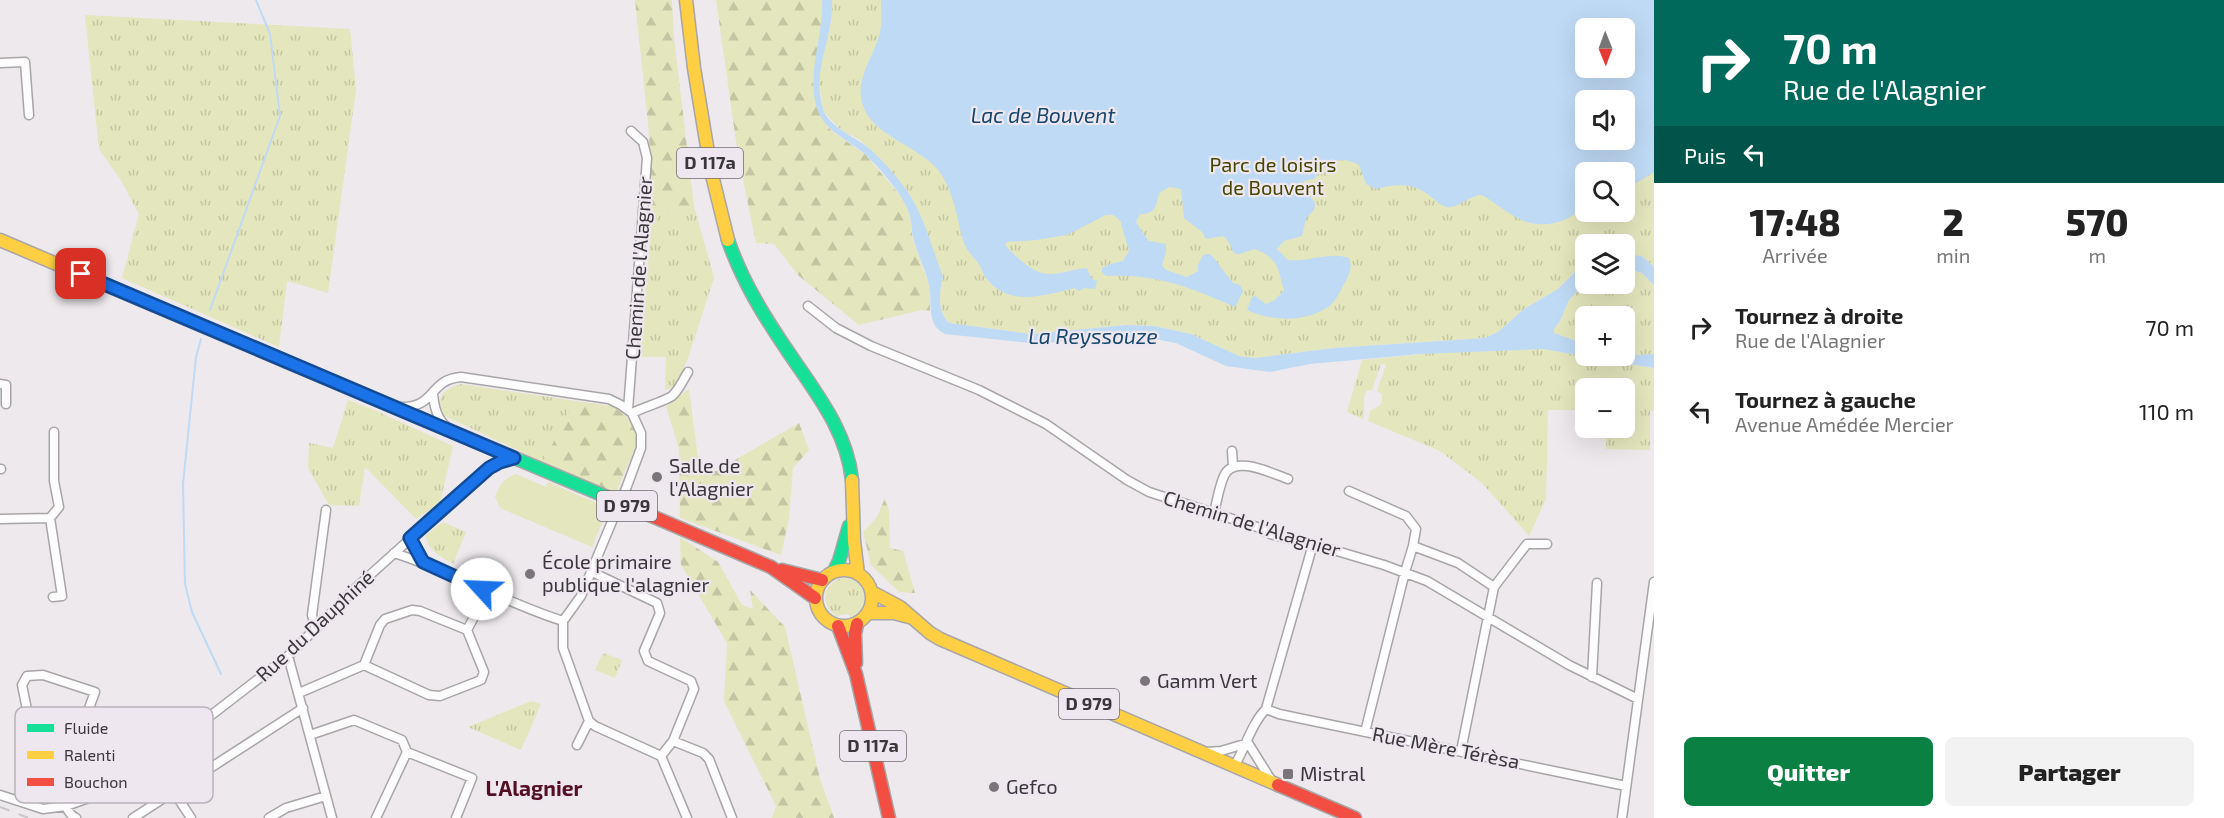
<!DOCTYPE html>
<html lang="fr">
<meta charset="utf-8">
<style>
:root{--surface:#fff;--page:#f2f2f2;--text:#222;--muted:#767676;--accent:#0b8043}
body{margin:0;font-family:"Exo 2",sans-serif;background:var(--page);color:var(--text);height:100vh;display:flex;flex-direction:column;font-size:22px;white-space:nowrap}
*{box-sizing:border-box;margin:0}
p{font-size:20px;color:var(--muted)}
.icon{flex:none;width:33px;height:33px;fill:none;stroke:currentColor;stroke-width:2;stroke-linecap:round;stroke-linejoin:round}
.map{position:relative;flex:1;overflow:hidden}
.panel{display:flex;flex-direction:column;background:var(--surface);width:570px}
.panel>*{flex:none}
.hud{background:#00695c;color:#fff;overflow:hidden}
.needle{width:39px;rotate:179deg}
.controls{position:absolute;left:1575px;top:18px;display:grid;gap:12px}
.controls a{display:grid;place-items:center;width:60px;height:60px;border-radius:9px;background:var(--surface);box-shadow:0 6px 24px #0002;font-size:30px}
.pin{position:absolute;display:grid;place-items:center;width:51px;height:51px;color:#fff;margin:-26px;border-radius:12px;box-shadow:0 3px 9px #0006}
.me{position:absolute;width:66px;margin:-33px;rotate:295deg;stroke-linejoin:round;filter:drop-shadow(0 0 4px #0008)}
.turn{display:flex;align-items:center;gap:21px;height:126px;padding:0 30px;font-size:27px}
.turn .icon{width:78px;height:78px;stroke-width:2.5}
.turn b{display:block;font-size:42px;line-height:51px}
.then{display:flex;align-items:center;height:57px;padding:0 30px;background:#0003;gap:12px;font-size:22px}
.eta{display:flex;justify-content:space-evenly;align-items:center;height:102px;text-align:center}
.eta b{font-size:36px;font-weight:800;line-height:42px}
.primary-button{display:flex;gap:12px;margin-top:auto;padding:12px 30px}
.primary-button a{flex:1;height:69px;border-radius:9px;background:var(--accent);color:#fff;font-size:24px;font-weight:800;line-height:69px;text-align:center}
.primary-button a+a{background:var(--page);color:var(--text)}
ul{padding:0;list-style:none}
li{display:flex;align-items:center;gap:18px;height:84px;padding:0 30px}
li div{flex:1}
li b{display:block;font-size:22px}
li em{font-style:normal}
main{display:flex;flex:1;min-height:0}
.map>svg:first-child{display:block}
.grass{fill:url(#grass-tufts);fill-rule:evenodd}
.forest{fill:url(#forest-firs)}
.garden{fill:#e4e6bd}
.water{fill:#bfdaf5;fill-rule:evenodd}
.lines{fill:none;stroke-linecap:round;stroke-linejoin:round}
.stream{stroke:#bfdaf5;stroke-width:2}
.street-casing{stroke:#a8a5a8;stroke-width:11}
.fast-casing{stroke:#a8a5a8;stroke-width:15}
.slow-casing{stroke:#a8a5a8;stroke-width:15}
.jam-casing{stroke:#a8a5a8;stroke-width:15}
.street{stroke:#fcfcfc;stroke-width:8}
.fast{stroke:#16e098;stroke-width:12}
.slow{stroke:#ffcf43;stroke-width:12}
.jam{stroke:#f24e42;stroke-width:12}
.rail{stroke:#c7c6c7;stroke-width:2;stroke-dasharray:10 10;stroke-linecap:butt}
.street-bridge-casing{stroke:#a8a5a8;stroke-width:11;stroke-linecap:butt}
.street-bridge{stroke:#fcfcfc;stroke-width:8}
.route-casing{stroke:#114b97;stroke-width:15}
.route{stroke:#1a73e8;stroke-width:10}
.poi-dot{fill:#797579;stroke:#eee7ef;stroke-width:2}
.labels{text-anchor:middle;stroke-width:4.5;stroke-linejoin:round;paint-order:stroke}
.shield{fill:#eee7ef;stroke:#706c71;stroke-width:1.5}
.shield-label{font-size:18px;font-weight:bold;fill:#3a373b}
.park-label{font-size:20px;fill:#444600;stroke:#eee7ef}
.street-label{font-size:20px;fill:#3a373b;stroke:#eee7ef}
.poi-label{font-size:20px;fill:#3a373b;stroke:#eee7ef;text-anchor:start}
.water-label{font-size:21px;font-style:italic;fill:#15476e;stroke:#eee7ef}
.neighbourhood-label{font-size:21px;font-weight:bold;fill:#540f22;stroke:#eee7ef}
.key{fill:#eee7ef;stroke:#b8b2b9;stroke-width:1.5}
.key-label{font-size:16px;fill:#3a373b}
</style>
<main>
<div class="map">
<svg width="1654" height="818" viewBox="0 0 1654 818">
<defs>
<pattern id="grass-tufts" width="24" height="20" patternUnits="userSpaceOnUse" patternTransform="scale(1.5)"><rect width="24" height="20" fill="#e4e6bd"/><path d="M3 7l-1-3M5 7V3M7 7l1-3M15 17l-1-3M17 17v-4M19 17l1-3" fill="none" stroke="#c4c6a3"/></pattern>
<pattern id="forest-firs" width="22" height="20" patternUnits="userSpaceOnUse" patternTransform="scale(1.5)"><rect width="22" height="20" fill="#e4e6bd"/><path d="M5 1l3.5 6h-7zM16 11l3.5 6h-7z" fill="#c4c6a3"/></pattern>
</defs>
<rect width="100%" height="100%" fill="#ede9ed"/>
<path class="grass" d="M832,0H1654V267L1642,256L1625,254L1624,244H1586L1585,262L1558,289L1524,309L1498,332L1485,338L1334,348L1255,358L1239,356L1191,334L1154,326L1127,325L1031,334L949,323C937,311 939,292 943,277L889,169L860,140L841,130L823,111L819,82L820,64L831,22ZM1586,28H1624V68H1586ZM1586,100H1624V140H1586ZM1586,172H1624V212H1586Z
M85,15L350,29L356,90L328,293L287,281L279,347L122,278L139,214L120,179L99,149Z
M694,206L714,278L688,358L675,387L665,390L666,357H639L652,216Z
M1625,267L1642,273L1654,285V354L1638,355L1625,352L1624,316H1586L1585,344L1554,333V329L1560,321L1569,300L1585,283L1624,284Z
M1543,349L1654,368V411H1650V450L1606,449V428H1624V388H1586L1585,410H1548L1546,499L1529,536L1482,483L1440,451L1368,421L1370,411L1379,406L1382,402V394L1377,391L1386,365L1381,364L1372,390H1367C1361,400 1366,408 1363,419L1347,412L1362,360L1444,352Z
M461,384L575,401L543,462L445,416C434,398 443,389 461,384Z
M348,400L374,410L453,446L440,503L416,519L365,467L359,506L329,505L308,468L309,443L333,448Z
M443,522L466,532L453,564C442,557 426,550 426,535Z
M842,578C866,578 873,605 852,617L848,614L840,615L837,617C820,605 821,585 842,578Z
M603,653L622,660L615,678L595,670Z
M531,701L541,704L521,750L468,727Z"/>
<path class="forest" d="M635,0H672L674,38L694,206L652,216L649,133Z
M716,0H822V28L813,80L816,105L826,125L833,132L866,155L903,199L909,212L913,240L930,288V311L922,310L859,325L799,276L774,244L756,243L738,155Z
M689,389L699,466L716,471L799,423L809,450L793,468L789,518L781,555L680,518L679,449L666,406Z
M575,401L612,406L623,413L633,424L637,443L615,495L543,462Z
M885,498L889,511L890,548L903,551L915,593L899,592L871,565L863,532L877,517Z
M680,537L718,562L742,605L753,609L750,590L785,627L820,779L834,818H772L776,806L724,701L727,643L681,565Z"/>
<path class="garden" d="M516,474L546,487L548,482L608,508L592,547L500,508L495,497C500,484 503,479 516,474Z"/>
<path class="water" d="M822,0H832C834,38 811,69 823,109C828,127 858,138 871,150C883,161 893,172 902,184C923,210 931,246 943,277C939,292 937,311 949,323L1031,334L1127,325L1154,326L1191,334L1239,356L1255,358L1334,348L1485,338L1498,332L1524,309L1558,289L1585,262V283L1569,300L1560,321L1554,329V333L1585,344L1586,356H1624L1625,352L1638,355L1654,354V368L1543,349L1420,354L1310,364L1270,372L1226,366L1176,343L1144,337L1071,340L1040,344L945,334C925,324 933,302 929,285C926,270 918,256 914,241C911,231 912,219 908,210C901,193 880,168 866,155C847,138 823,132 816,105C807,70 824,35 822,0Z
M881,0H1654V172L1625,190L1624,172H1586L1585,205C1570,222 1545,229 1524,221C1509,215 1496,203 1482,195C1469,195 1459,209 1446,207C1440,205 1435,200 1430,196C1413,182 1396,184 1376,189L1366,184L1359,165C1339,154 1326,162 1314,179L1304,181L1302,185L1315,203L1314,210L1306,219L1302,236L1284,241L1277,249L1288,260C1309,262 1330,251 1349,258C1353,268 1349,275 1344,284C1340,292 1335,302 1328,307C1305,323 1271,321 1247,310L1252,297L1255,296L1266,304L1275,300L1284,290C1277,269 1280,258 1254,249C1224,261 1239,249 1223,236L1206,239L1202,232L1184,218L1181,189L1169,187L1159,193C1156,206 1156,214 1140,214L1136,222C1137,224 1147,239 1149,241L1166,244V252L1162,265L1166,270L1187,277L1198,271V265L1203,255L1209,254L1213,257L1233,283L1240,285L1243,291L1235,307C1189,287 1158,274 1106,276L1102,272V268L1110,264L1123,261L1129,251L1120,220L1113,215H1106L1067,235L1036,240L1007,242L1005,245C1015,256 1033,274 1049,274C1062,274 1074,269 1087,268L1091,278L1097,281L1095,289L1084,288L1079,291L1075,288C1045,295 1009,308 986,278C983,274 982,270 980,266C975,258 967,252 964,243C957,220 954,190 938,170C920,147 873,136 863,106C854,78 874,58 880,32C882,22 881,10 881,0ZM1586,28H1624V68H1586ZM1586,100H1624V140H1586Z
M1625,254L1642,256L1654,267V285L1642,273L1625,267Z"/>
<g class="lines">
<path class="stream" d="M210,310L280,116L270,34L256,0
M201,339L196,357L183,484L185,584L192,612L221,674"/>
<defs>
<path id="street" d="M0,63L25,62L29,115
M808,306L836,328L871,346L979,390L1046,424L1127,480L1149,492L1257,527L1270,534L1330,549L1384,565L1427,581L1569,665L1638,699
M0,384L6,385V404
M433,393C434,407 437,419 448,428
M399,407C438,408 427,380 461,377L609,399L621,405L632,413L641,433V448L627,486
M628,410L647,158L643,142L631,131
M632,413C642,408 665,401 672,396C679,390 683,380 688,372
M1232,451L1233,466
M0,469H1
M1349,491L1406,516L1416,529L1413,546L1405,572L1365,732
M1214,513C1217,501 1219,487 1224,476C1233,454 1271,473 1288,479
M50,518L62,596L53,597
M0,519L50,518L59,507L54,481V432
M410,538L423,562
M1413,546L1458,563L1494,587L1461,751
M394,553C452,571 505,603 563,621L581,596L613,519
M592,572L657,603L660,613L644,651L648,661L691,681L694,689L673,741L661,756
M1494,587L1527,544H1547
M563,621V648L589,721L595,726L661,756L687,818
M316,630L312,615L326,510
M288,656L332,818
M364,665L429,695L440,696L481,680L484,672L467,630L488,591
M1592,677L1597,583
M299,693L364,665L380,625L385,619L412,610L420,611L467,630
M1266,709L1279,714L1626,786
M310,735L354,720L402,740L407,752L376,818
M673,741L703,753L709,759L732,818
M577,745L589,721
M74,752L35,738L32,734L22,685L27,676L43,675L95,692C87,713 80,734 73,755C69,765 64,775 62,786C60,796 67,814 76,818
M407,752L472,778L456,818
M1206,752L1221,751L1248,743L1273,783
M1234,767C1245,748 1252,723 1266,709L1313,544
M174,792L191,818
M0,795L43,809L66,806L86,799L109,787L157,757L288,656L360,584L489,468L500,462L514,458
M133,818L303,708
M269,818L286,808L326,796
M1622,818L1654,582"/>
<path id="fast" d="M728,240C742,281 765,318 789,353C816,393 847,431 852,480
M285,361L619,502
M834,571L839,561L849,526"/>
<path id="slow" d="M686,0L694,68L711,171L728,240
M0,240L285,361
M852,480L854,541L858,574
M816 598a28 28 0 1 1 56 0a28 28 0 1 1-56 0Z
M872,592L900,607L930,633L940,639L1278,785
M868,613H894L909,617"/>
<path id="jam" d="M619,502L771,567L815,598
M782,570L822,580
M838,626L856,674L889,818
M856,663L855,634L857,624
M1278,785L1355,818"/>
</defs>
<use href="#street" class="street-casing"/>
<use href="#fast" class="fast-casing"/>
<use href="#slow" class="slow-casing"/>
<use href="#jam" class="jam-casing"/>
<use href="#street" class="street"/>
<use href="#fast" class="fast"/>
<use href="#slow" class="slow"/>
<use href="#jam" class="jam"/>
<path class="rail" d="M0,807L29,818"/>
<defs>
<path id="street-bridge" d="M613,519L627,486"/>
</defs>
<use href="#street-bridge" class="street-bridge-casing"/>
<use href="#street-bridge" class="street-bridge"/>
</g>
<g class="lines">
<defs>
<path id="route" d="M81,274L514,458L500,462L489,468L410,538L423,562L482,589"/>
</defs>
<use href="#route" class="route-casing"/>
<use href="#route" class="route"/>
</g>
<g class="poi-dot">
<circle cx="657" cy="477" r="6"/>
<circle cx="530" cy="574" r="6"/>
<circle cx="1145" cy="681" r="6"/>
<rect x="1282" y="768" width="12" height="12" rx="3"/>
<circle cx="994" cy="787" r="6"/>
</g>
<g class="labels">
<g class="shield">
<rect x="677" y="148" width="66" height="30" rx="4.5"/>
<rect x="597" y="491" width="60" height="30" rx="4.5"/>
<rect x="1059" y="689" width="60" height="30" rx="4.5"/>
<rect x="840" y="731" width="66" height="30" rx="4.5"/>
</g>
<g class="shield-label">
<text x="710" y="169">D 117a</text>
<text x="627" y="512">D 979</text>
<text x="1089" y="710">D 979</text>
<text x="873" y="752">D 117a</text>
</g>
<g class="park-label">
<text x="1273" y="172">Parc de loisirs<tspan x="1273" dy="23">de Bouvent</tspan></text>
</g>
<g class="street-label">
<text transform="translate(639 268) rotate(-86)" y="7">Chemin de l'Alagnier</text>
<text transform="translate(1252 524) rotate(17)" y="7">Chemin de l'Alagnier</text>
<text transform="translate(315 626) rotate(-43)" y="7">Rue du Dauphiné</text>
<text transform="translate(1446 748) rotate(11)" y="7">Rue Mère Térèsa</text>
</g>
<g class="poi-label">
<text x="669" y="473">Salle de<tspan x="669" dy="23">l'Alagnier</tspan></text>
<text x="542" y="569">École primaire<tspan x="542" dy="23">publique l'alagnier</tspan></text>
<text x="1157" y="688">Gamm Vert</text>
<text x="1300" y="781">Mistral</text>
<text x="1006" y="794">Gefco</text>
</g>
<g class="water-label">
<text x="1043" y="123">Lac de Bouvent</text>
<text x="1093" y="344">La Reyssouze</text>
</g>
<g class="neighbourhood-label">
<text x="534" y="796">L'Alagnier</text>
</g>
</g>
<rect x="15" y="707" width="198" height="96" rx="9" class="key"/>
<rect x="27" y="724" width="27" height="8" fill="#16e098"/>
<rect x="27" y="751" width="27" height="8" fill="#ffcf43"/>
<rect x="27" y="778" width="27" height="8" fill="#f24e42"/>
<g class="key-label">
<text x="64" y="734">Fluide</text>
<text x="64" y="761">Ralenti</text>
<text x="64" y="788">Bouchon</text>
</g>
</svg>
<div class="controls">
<a><svg class="needle" viewBox="-14 -14 28 28"><path d="M0-13l5 13h-10z" fill="#e53935"/><path d="M0 13l5-13h-10z" fill="#767676"/></svg></a>
<a><svg class="icon" aria-label="sound" viewBox="0 0 24 24"><path d="M4 9h4l5-4v14l-5-4H4zM17 9q2 3 0 6"/></svg></a>
<a><svg class="icon" aria-label="search" viewBox="0 0 24 24"><circle cx="10" cy="10" r="6"/><path d="M15 15l6 6"/></svg></a>
<a><svg class="icon" aria-label="layers" viewBox="0 0 24 24"><path d="M12 4l9 5-9 5-9-5zM3 14l9 5 9-5"/></svg></a>
<a>+</a>
<a>−</a>
</div>
<div class="pin" style="left:81px;top:274px;background:#d93025"><svg class="icon" aria-label="arrive" viewBox="0 0 24 24"><path d="M6 21V4h12l-3 4 3 4H6"/></svg></div>
<svg class="me" style="left:482px;top:589px" viewBox="-20 -20 40 40"><circle r="19" fill="#fff"/><path d="M0-13L10 11 0 6-10 11z" fill="#1a73e8"/></svg>
</div>
<section class="panel">
<div class="hud">
<div class="turn"><svg class="icon" aria-label="right" viewBox="0 0 24 24"><path d="M7 20v-9h11M14 6l5 5-5 5"/></svg><div><b>70 m</b>Rue de l'Alagnier</div></div>
<div class="then">Puis<svg class="icon" aria-label="left" viewBox="0 0 24 24"><path d="M17 20v-9H6M10 6l-5 5 5 5"/></svg></div>
</div>
<div class="eta">
<div><b>17:48</b><p>Arrivée</p></div>
<div><b>2</b><p>min</p></div>
<div><b>570</b><p>m</p></div>
</div>
<ul>
<li><svg class="icon" aria-label="right" viewBox="0 0 24 24"><path d="M7 20v-9h11M14 6l5 5-5 5"/></svg><div><b>Tournez à droite</b><p>Rue de l'Alagnier</p></div><em>70 m</em></li>
<li><svg class="icon" aria-label="left" viewBox="0 0 24 24"><path d="M17 20v-9H6M10 6l-5 5 5 5"/></svg><div><b>Tournez à gauche</b><p>Avenue Amédée Mercier</p></div><em>110 m</em></li>
</ul>
<div class="primary-button"><a>Quitter</a><a>Partager</a></div>
</section>
</main>
